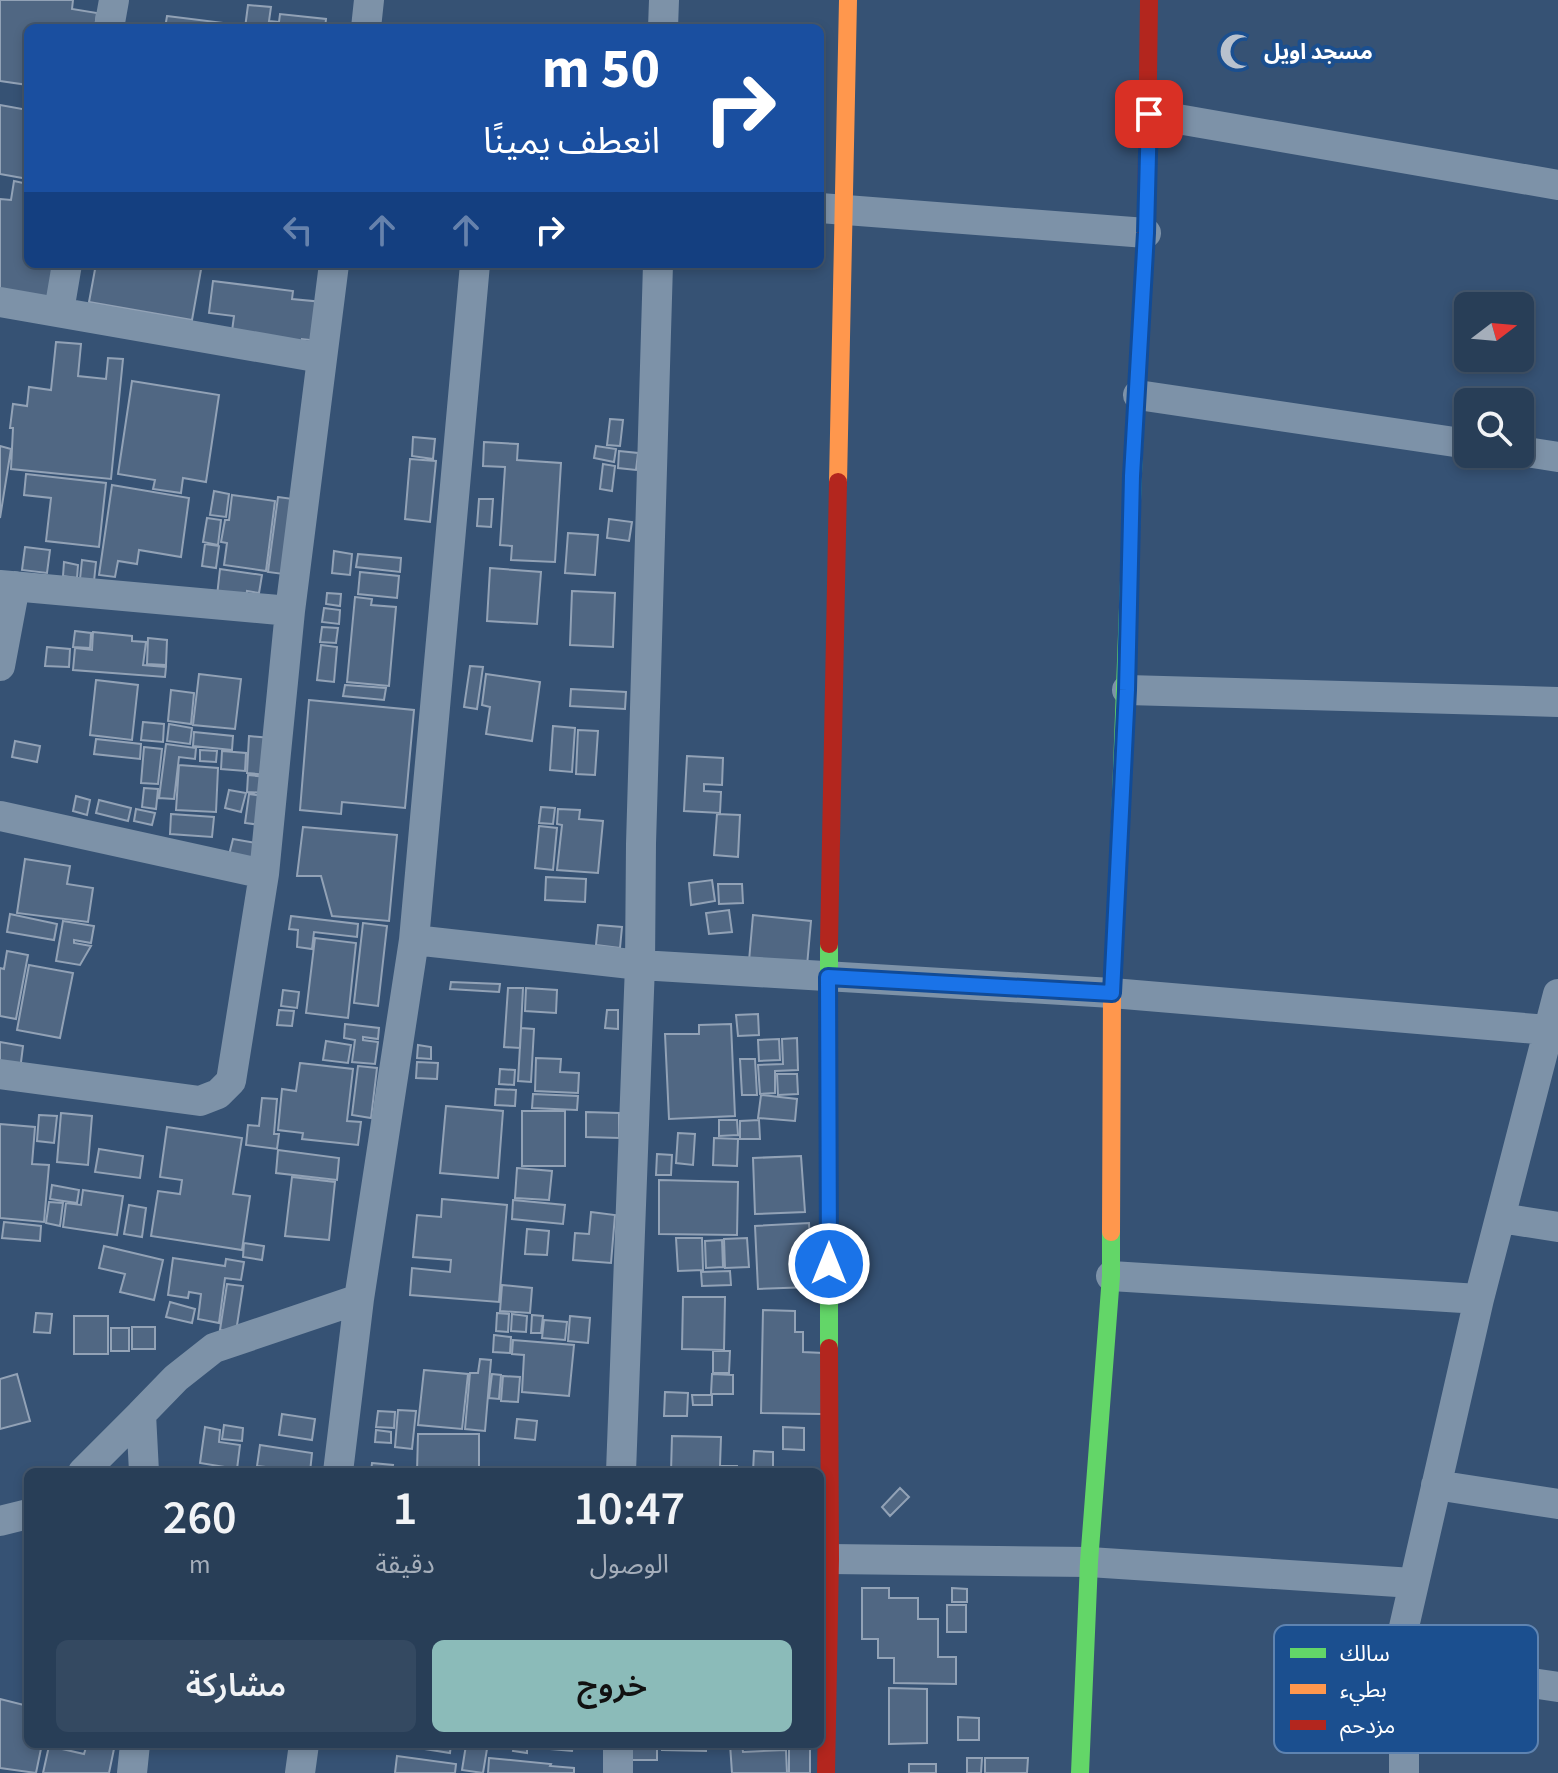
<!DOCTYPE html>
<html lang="ar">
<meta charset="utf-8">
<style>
:root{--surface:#283e57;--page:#344961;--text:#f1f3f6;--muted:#a5aeba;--line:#44576d;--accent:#8bbbb9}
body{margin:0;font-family:"Source Sans 3","Noto Sans Arabic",sans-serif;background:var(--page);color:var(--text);direction:rtl;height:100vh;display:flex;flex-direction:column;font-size:30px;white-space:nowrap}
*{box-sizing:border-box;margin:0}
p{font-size:26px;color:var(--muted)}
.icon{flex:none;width:44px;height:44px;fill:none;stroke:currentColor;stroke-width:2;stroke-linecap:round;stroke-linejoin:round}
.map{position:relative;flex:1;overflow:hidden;direction:ltr}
.sheet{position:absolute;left:24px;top:1468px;width:800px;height:280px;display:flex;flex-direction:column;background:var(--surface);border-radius:12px;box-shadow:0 4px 12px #0003,0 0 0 2px var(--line);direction:rtl}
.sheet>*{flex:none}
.guide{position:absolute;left:24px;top:24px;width:800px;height:244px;border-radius:12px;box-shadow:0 4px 12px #0003,0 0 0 2px var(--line);direction:rtl;background:#1a4fa0;color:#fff;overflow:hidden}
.needle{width:52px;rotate:74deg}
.controls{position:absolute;left:1454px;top:292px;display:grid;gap:16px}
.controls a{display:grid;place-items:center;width:80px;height:80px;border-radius:12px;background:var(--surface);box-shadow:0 4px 12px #0003,0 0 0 2px var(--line);font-size:40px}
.pin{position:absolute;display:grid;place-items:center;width:68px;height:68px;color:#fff;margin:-34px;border-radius:16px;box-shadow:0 4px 12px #0006}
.me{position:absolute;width:88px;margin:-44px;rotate:0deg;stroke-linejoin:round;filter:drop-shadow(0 0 6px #0008)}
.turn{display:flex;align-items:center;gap:28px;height:168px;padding:0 32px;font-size:36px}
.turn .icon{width:104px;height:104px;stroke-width:2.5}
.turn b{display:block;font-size:56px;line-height:68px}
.lanes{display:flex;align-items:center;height:76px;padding:0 32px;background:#0003;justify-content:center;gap:40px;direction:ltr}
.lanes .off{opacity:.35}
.eta{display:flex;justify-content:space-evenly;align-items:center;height:136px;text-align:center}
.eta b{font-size:48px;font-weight:600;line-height:56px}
.cta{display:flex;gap:16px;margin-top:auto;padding:16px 32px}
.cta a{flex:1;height:92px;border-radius:12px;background:var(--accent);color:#111;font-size:32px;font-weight:600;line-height:92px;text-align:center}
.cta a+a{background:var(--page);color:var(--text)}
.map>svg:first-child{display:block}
.building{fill:#506783;stroke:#92a2b6;stroke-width:2}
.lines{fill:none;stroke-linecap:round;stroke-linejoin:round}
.street{stroke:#7d92a8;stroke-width:30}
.fast{stroke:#63d668;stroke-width:18}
.slow{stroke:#ff974d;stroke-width:18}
.jam{stroke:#b3261e;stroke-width:18}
.route-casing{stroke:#114b97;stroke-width:20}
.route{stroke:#1a73e8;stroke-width:14}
.labels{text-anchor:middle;stroke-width:8;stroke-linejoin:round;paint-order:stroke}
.poi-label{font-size:22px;font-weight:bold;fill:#fff;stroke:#1b4f8f;text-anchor:start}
.key{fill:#1b4f8f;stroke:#5f84b1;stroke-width:2}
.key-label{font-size:22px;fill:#fff}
</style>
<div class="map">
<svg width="1558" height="1773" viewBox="0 0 1558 1773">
<rect width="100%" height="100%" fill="#365274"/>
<path class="building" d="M0,0H73L72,9L97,13L95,28H28V85L0,81Z
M248,5L271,7L269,21L279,22L280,14L326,19L325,28H245Z
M167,16L240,25L239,28H165Z
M0,105L28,110V179L0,174Z
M14,181L28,184V264H57L51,300L0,292V199L11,200Z
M96,264H202L192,320L89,302Z
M213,281L293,291L292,299L323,302L319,341L302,339V349L232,331L234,316L209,313Z
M56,342L81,344L78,376L106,379L108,358L123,359L111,479L11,469L13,428H10L13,404L27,406L29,387L51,390Z
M132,381L219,395L206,482L183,478L181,493L153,489L155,480L118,474Z
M610,419L623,420L620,446L607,445Z
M413,437L435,439L433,459L412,456Z
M484,442L518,444L517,460L561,463L555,562L511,560L512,546L500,545L505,467L483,466Z
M0,446L11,449L0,518Z
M596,446L616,449L614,462L594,458Z
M619,451L638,453L636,470L618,468Z
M410,459L436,461L430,522L405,519Z
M603,464L615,466L612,491L600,489Z
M26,474L106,483L99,547L46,541L51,498L24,495Z
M112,485L189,498L181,557L139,550L137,564L118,561L115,577L99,575Z
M214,491L229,494L226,517L210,515Z
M232,495L275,501L266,571L224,565L227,543L221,542L225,520H229Z
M278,497L293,499L283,574L268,572Z
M479,499H493L491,527L477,526Z
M207,518L221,520L218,545L203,542Z
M609,519L632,522L629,541L607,538Z
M568,533L598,535L595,575L565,573Z
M205,544L219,546L216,568L202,566Z
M25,547L50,550L47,573L22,570Z
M334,551L352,554L350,575L332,573Z
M358,554L401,558L400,572L356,567Z
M82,560L96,562L94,581L80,579Z
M64,562L78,565L77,578L63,576Z
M490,568L541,572L537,624L487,621Z
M220,569L262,575L259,593L247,591L246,600L217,596Z
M360,572L399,576L397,598L358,594Z
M572,591L615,593L613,647L570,645Z
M327,593L341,594L340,606L326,604Z
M355,597L372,599L371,605L396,607L389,686L347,682Z
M324,608L340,610L339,624L322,622Z
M322,627L338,628L336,643L320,642Z
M75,631L91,633L90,648L73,647Z
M93,632L132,636V641L146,642L143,665L166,667L165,677L73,670L75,648L92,650Z
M148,638L167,640L166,665L147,664Z
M321,645L337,647L334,682L317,680Z
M47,647L70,649L69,667L45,666Z
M470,666L483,667L477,709L464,707Z
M199,674L241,679L235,729L193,725Z
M486,674L540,682L532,741L486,734L490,707L482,705Z
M96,680L138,685L132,740L90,735Z
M345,685L386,688L384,700L343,696Z
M571,689L626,692L625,709L570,706Z
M171,690L194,693L191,724L168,721Z
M309,700L414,710L405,808L342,802L341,814L300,810Z
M143,722L164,724L163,742L141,740Z
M169,724L192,728L190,744L167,741Z
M553,726L575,728L572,772L550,770Z
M578,730L598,731L595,775L576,774Z
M194,732L233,736L232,750L193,746Z
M249,736L271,738L269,775L247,773Z
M96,739L141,744L140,759L94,754Z
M15,741L40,746L37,762L12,757Z
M166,744L196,748L195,759L179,757L174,799L159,798Z
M144,747L162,749L158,784L141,783Z
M200,750L217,751L216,762L200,761Z
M222,751L246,753L245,771L221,769Z
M687,756L723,758L722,785L704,784V791L721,792L720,813L684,811Z
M179,765L218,768L216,812L176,810Z
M248,775L267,777L266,793L247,792Z
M144,788L158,789L156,809L142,807Z
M229,790L246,793L241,812L225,808Z
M249,794L265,796L261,825L245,823Z
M76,796L90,800L87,815L73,811Z
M99,800L131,808L128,821L96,813Z
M541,807L555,808L553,824L539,823Z
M136,809L155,813L152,825L134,821Z
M558,809L580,810L579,819L603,821L598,873L557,870L562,825L557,824Z
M171,814L214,817L212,837L170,834Z
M717,814L740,815L738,857L714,855Z
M539,826L557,828L553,870L535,868Z
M303,827L397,835L389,921L332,916L321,876H297Z
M233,839L256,843L251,864L228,859Z
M25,859L70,866L67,884L93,888L88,922L17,913Z
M546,877L586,879L585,902L545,900Z
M712,880L715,901L691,905L689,883Z
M718,884H742L743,903L719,904Z
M729,910L732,932L709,934L706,913Z
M10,914L57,924L54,940L7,932Z
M753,915L811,921L807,966L749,961Z
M291,916L358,924L357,937L314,932L312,949L297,947L298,930L289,929Z
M63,921L94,926L91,943L74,940V943L91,946L80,965L56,961Z
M363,923L387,926L378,1006L354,1003Z
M598,925L622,927L620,948L596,945Z
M315,938L356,943L348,1018L306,1013Z
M7,951L28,955L16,1019L0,1016V968L4,969Z
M29,965L73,973L60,1038L17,1030Z
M451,982L500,984L499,992L450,989Z
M508,988H523L520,1048L504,1047Z
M526,988L557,990L556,1013L525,1011Z
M283,990L299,992L297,1008L281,1006Z
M279,1010L294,1011L292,1026L277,1025Z
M607,1010H618V1029L605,1028Z
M758,1014L759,1035L738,1036L736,1015Z
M345,1024L379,1028L378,1039L363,1037V1040L378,1042L375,1064L352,1062L355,1040L344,1038Z
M731,1024L735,1116L669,1119L665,1034H699V1025Z
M521,1028L534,1029L531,1082L518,1081Z
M797,1038L798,1070L775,1071V1093L760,1094L758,1065L783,1064L782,1039Z
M779,1039L780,1060L759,1061L758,1040Z
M326,1041L351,1045L348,1063L323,1060Z
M0,1042L23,1046L20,1070L0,1067Z
M418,1045L431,1047V1059L417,1058Z
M536,1058L561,1059L560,1072L579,1073L578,1093L535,1091Z
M740,1059H755L757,1095H742Z
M417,1062L438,1063L437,1079L416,1078Z
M300,1063L353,1069L347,1121L361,1122L358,1145L302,1139L303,1133L278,1130L282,1089L296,1091Z
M358,1066L377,1068L371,1118L352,1115Z
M500,1069L515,1070L514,1085L499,1084Z
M777,1074H797L798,1094L778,1095Z
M496,1089L516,1090L515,1106L495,1105Z
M533,1094L578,1096L577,1110L532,1108Z
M761,1095L797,1099L795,1121L758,1118Z
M262,1098L277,1099L274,1134H279L277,1149L246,1145L248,1125L259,1126Z
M446,1106L503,1111L498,1178L440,1173Z
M522,1111H565V1166H522Z
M586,1112L619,1113V1138L586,1137Z
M61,1113L92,1116L88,1165L57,1162Z
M39,1115L57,1116L54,1143L37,1141Z
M719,1120H737L738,1135L719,1136Z
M759,1120L760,1139H740V1121Z
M0,1124L35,1127L32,1164L49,1165L44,1222L0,1218Z
M167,1127L242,1138L233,1194L250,1196L242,1250L151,1236L158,1191L180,1194L182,1180L160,1177Z
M678,1133L695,1134L693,1165L676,1163Z
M714,1138L738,1139L737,1166L713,1165Z
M99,1149L143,1156L140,1178L95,1172Z
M278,1150L339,1158L337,1180L276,1173Z
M657,1154L672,1155L671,1175H656Z
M801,1156L805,1212L755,1214L753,1158Z
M517,1168L552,1171L549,1200L515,1198Z
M292,1177L335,1182L329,1240L285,1236Z
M659,1180L738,1182L737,1235L659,1234Z
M52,1185L79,1190L77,1203L50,1199Z
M83,1190L123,1196L117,1235L63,1227L66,1203L81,1205Z
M442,1199L507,1205L499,1302L410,1295L412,1268L450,1272L451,1260L413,1257L417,1215L441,1217Z
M513,1200L565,1205L563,1224L512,1219Z
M49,1202L63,1203L60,1226L46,1223Z
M129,1205L146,1208L142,1237L124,1234Z
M591,1212L615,1215L611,1263L573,1260L575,1233L589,1234Z
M4,1222L41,1226L40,1241L2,1238Z
M809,1223L812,1287L758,1289L755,1226Z
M527,1229L549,1231L547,1255L525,1254Z
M676,1238H702L703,1270L678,1271Z
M747,1238L749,1267L725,1268L724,1239Z
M722,1240L723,1267L706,1268L705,1241Z
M244,1243L264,1246L262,1260L243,1257Z
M104,1246L163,1260L154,1300L120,1292L125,1274L99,1268Z
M173,1258L225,1266L226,1259L244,1262L241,1280L225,1278L219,1323L198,1319L201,1294L189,1292L188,1298L168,1295Z
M730,1271L731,1285L702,1286L701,1272Z
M227,1284L243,1286L236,1332L220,1330Z
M502,1285L532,1288L530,1313L500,1311Z
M683,1297H725L724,1350L682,1349Z
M170,1302L195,1309L192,1323L166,1317Z
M763,1310L795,1311V1332H803V1352L823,1353L822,1414L761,1413Z
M36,1313L52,1314L50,1333L34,1332Z
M497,1313L509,1314L508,1332L496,1331Z
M512,1314L527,1316L526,1332L511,1331Z
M532,1315L543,1316L541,1333H531Z
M74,1316H108V1354H74Z
M570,1316L590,1318L588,1343L568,1341Z
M544,1320L567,1322L565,1340L542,1338Z
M132,1327H155V1349H132Z
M111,1328H129V1351H111Z
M494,1335L511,1337L510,1353L493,1352Z
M513,1340L574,1345L569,1396L522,1392L524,1355L512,1354Z
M713,1351H730L729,1373H713Z
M480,1359L491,1360L485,1431L465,1429L470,1373H478Z
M424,1370L468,1374L462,1429L418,1425Z
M17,1374L30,1421L0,1429V1379Z
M492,1374L501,1375L499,1399L489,1398Z
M712,1374L733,1375V1394H711Z
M503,1376L520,1377L518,1402L501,1401Z
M665,1392L688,1393L687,1416H664Z
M692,1395H712V1405H693Z
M398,1410L416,1411L412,1449L395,1447Z
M378,1411L395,1412L394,1428L376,1427Z
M282,1414L315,1419L312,1440L279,1435Z
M517,1419L537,1421L535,1440L515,1438Z
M224,1425L243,1428L242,1441L222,1439Z
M205,1427L220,1430L219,1442L240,1445L237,1469L200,1463Z
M783,1427L804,1428V1450L783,1449Z
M376,1430L391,1432V1443L375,1442Z
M418,1434H479V1472H417Z
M672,1436L721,1437L720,1466H737V1472H671Z
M260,1445L312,1453L310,1472L257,1466Z
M754,1451L773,1452V1472H753Z
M372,1463L393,1465L392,1472H371Z
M900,1488L909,1497L890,1516L882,1507Z
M862,1588H889V1598H918V1619H938V1657H956V1684L894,1683V1658H878V1639H862Z
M952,1588L967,1589V1602H952Z
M947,1605H966V1632H947Z
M889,1688L927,1689V1743L889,1744Z
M0,1699L28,1706V1744H42L36,1773L0,1768Z
M958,1717L979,1718V1740H958Z
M87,1744H115L109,1773H43L49,1746L84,1754Z
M425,1744H451L450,1753L424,1749Z
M500,1744H573L572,1751L527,1747V1753L513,1751L514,1746Z
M625,1744H657V1760H625Z
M662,1744H706V1751L662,1750Z
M730,1744H742L743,1752L786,1750L787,1773H732Z
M789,1744H810V1773H789Z
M466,1745L487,1749L483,1773L462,1770Z
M397,1756L456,1764L455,1773H395Z
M489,1758L551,1764L550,1766L574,1768V1773H488Z
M967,1758H982L981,1773H967Z
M985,1758H1028L1027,1773H985Z
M909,1764H936V1773H909Z"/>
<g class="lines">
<path class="street" d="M109,28L114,0
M366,28L369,0
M663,28L664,0
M1149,114L1558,185
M820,208L1146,233
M0,302L321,358
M59,311L67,264
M1138,395L1468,444
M1520,451L1558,457
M0,585L290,611
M0,666L15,586
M1127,690L1558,702
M0,816L264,874
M414,940L640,965L1112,993L1548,1030
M0,1074L200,1101L218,1094L231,1081L264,874L290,611L334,264
M1501,1218L1558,1227
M1111,1276L1479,1299
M141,1414L176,1378L214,1348L359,1299
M83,1472L141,1414L144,1472
M338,1472L359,1299L414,940L475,264
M621,1472L640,965L641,844L658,264
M1436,1485L1558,1504
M0,1521L28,1514
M830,1559L1089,1562L1413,1583
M1403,1664L1558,1687
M132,1773L135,1744
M300,1773L304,1744
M618,1773V1744
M1404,1773V1627L1479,1299L1558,994"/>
<path class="fast" d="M1119,849L1135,420
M829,944V1348
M1080,1773L1089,1562L1111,1276V1232"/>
<path class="slow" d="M838,482L848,0
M1111,1232L1112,993L1119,849"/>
<path class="jam" d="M1135,420L1146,233L1149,0
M829,944L838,482
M826,1773L830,1559L829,1348"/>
</g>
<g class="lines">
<defs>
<path id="route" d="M829,1264L828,977L1112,993L1127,690L1132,476L1146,233L1149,114"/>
</defs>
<use href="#route" class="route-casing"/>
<use href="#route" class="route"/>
</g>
<defs>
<symbol id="mosque-bare" viewBox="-9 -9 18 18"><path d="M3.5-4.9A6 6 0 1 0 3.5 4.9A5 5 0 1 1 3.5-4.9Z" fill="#b9c2ce" stroke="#1b4f8f" stroke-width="2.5" paint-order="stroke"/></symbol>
</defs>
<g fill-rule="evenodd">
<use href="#mosque-bare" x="1212" y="26" width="51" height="51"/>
</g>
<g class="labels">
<g class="poi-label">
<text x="1264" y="59">مسجد اويل</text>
</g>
</g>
<rect x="1274" y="1625" width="264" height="128" rx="12" class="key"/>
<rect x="1290" y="1648" width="36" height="10" fill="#63d668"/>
<rect x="1290" y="1684" width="36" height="10" fill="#ff974d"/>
<rect x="1290" y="1720" width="36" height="10" fill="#b3261e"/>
<g class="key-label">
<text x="1340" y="1661">سالك</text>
<text x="1340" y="1697">بطيء</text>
<text x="1340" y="1733">مزدحم</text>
</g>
</svg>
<div class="controls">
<a><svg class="needle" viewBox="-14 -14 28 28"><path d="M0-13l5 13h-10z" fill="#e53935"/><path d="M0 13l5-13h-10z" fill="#a5aeba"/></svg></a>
<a><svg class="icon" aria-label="search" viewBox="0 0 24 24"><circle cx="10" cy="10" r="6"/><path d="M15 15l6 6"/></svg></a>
</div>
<div class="pin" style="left:1149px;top:114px;background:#d93025"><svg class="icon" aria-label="arrive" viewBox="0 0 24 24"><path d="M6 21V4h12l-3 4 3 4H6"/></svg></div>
<svg class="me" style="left:829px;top:1264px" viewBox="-20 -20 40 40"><circle r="17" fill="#1a73e8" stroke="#fff" stroke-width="3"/><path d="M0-11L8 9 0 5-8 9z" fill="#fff"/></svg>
<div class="guide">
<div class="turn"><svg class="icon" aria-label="right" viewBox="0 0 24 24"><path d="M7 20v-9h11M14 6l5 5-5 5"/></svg><div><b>50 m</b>انعطف يمينًا</div></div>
<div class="lanes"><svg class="icon off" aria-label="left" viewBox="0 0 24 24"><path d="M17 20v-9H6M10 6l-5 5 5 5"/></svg><svg class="icon off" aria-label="ahead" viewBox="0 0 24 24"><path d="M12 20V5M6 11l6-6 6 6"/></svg><svg class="icon off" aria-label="ahead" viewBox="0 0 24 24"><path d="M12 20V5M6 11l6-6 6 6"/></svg><svg class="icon" aria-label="right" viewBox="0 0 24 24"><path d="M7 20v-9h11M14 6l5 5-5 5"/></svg></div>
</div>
<section class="sheet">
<div class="eta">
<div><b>10:47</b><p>الوصول</p></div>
<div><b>1</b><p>دقيقة</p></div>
<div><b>260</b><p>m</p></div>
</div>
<div class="cta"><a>خروج</a><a>مشاركة</a></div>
</section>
</div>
